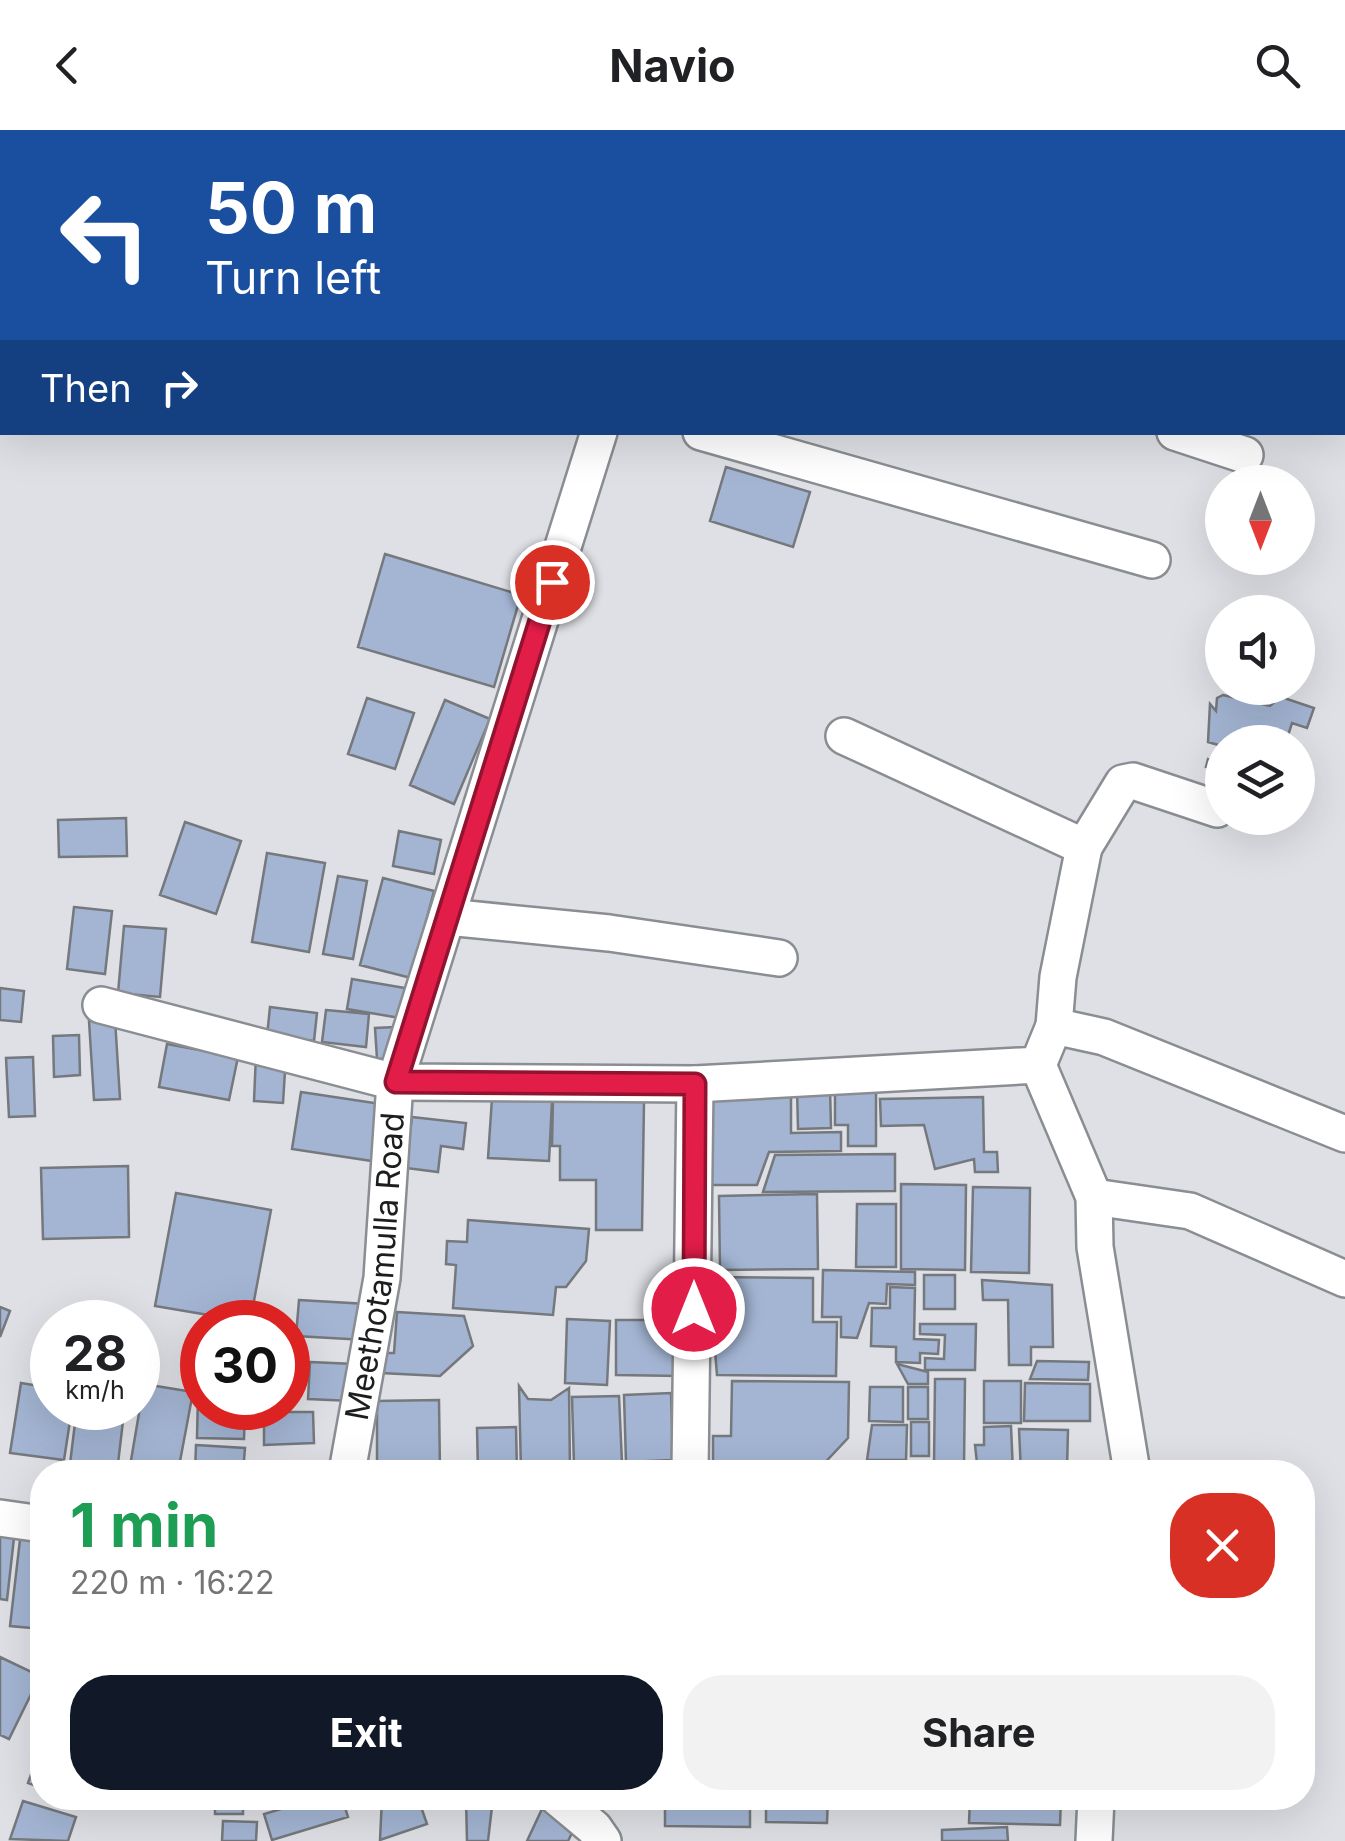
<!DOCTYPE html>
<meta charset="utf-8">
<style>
:root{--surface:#fff;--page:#f2f2f2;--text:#202124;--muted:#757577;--accent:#111827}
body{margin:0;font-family:Inter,sans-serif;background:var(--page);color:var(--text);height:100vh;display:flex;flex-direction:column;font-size:38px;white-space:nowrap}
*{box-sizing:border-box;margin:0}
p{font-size:32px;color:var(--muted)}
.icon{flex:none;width:55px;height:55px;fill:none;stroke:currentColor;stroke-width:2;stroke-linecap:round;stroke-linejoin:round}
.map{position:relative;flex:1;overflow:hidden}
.details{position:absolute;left:30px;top:1330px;width:1285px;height:350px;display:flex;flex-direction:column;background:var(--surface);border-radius:40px;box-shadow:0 10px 40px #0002}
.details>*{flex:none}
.top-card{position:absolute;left:0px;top:0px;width:1345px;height:305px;box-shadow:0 10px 40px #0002;background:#1a4fa0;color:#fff;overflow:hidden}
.needle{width:65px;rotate:180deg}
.controls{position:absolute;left:1205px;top:335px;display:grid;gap:20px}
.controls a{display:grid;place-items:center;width:110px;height:110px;border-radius:50%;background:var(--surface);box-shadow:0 10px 40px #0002;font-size:50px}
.speed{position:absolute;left:30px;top:1170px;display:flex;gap:20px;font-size:50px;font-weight:700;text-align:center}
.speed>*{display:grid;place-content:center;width:130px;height:130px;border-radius:50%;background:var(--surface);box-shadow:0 10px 40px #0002;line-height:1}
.speed small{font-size:25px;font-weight:400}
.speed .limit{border:15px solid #d22;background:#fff;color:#111}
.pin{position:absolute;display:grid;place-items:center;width:85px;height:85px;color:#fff;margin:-42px;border:5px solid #fff;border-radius:50%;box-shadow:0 2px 10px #0007}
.me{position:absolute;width:110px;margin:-55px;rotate:0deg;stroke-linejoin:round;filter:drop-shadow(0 0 8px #0008)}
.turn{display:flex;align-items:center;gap:35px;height:210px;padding:0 40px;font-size:45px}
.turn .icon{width:130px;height:130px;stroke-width:2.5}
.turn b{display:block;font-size:70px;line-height:85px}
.then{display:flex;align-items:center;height:95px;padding:0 40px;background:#0003;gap:20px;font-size:38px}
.round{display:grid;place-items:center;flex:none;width:105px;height:105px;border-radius:40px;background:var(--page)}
.overview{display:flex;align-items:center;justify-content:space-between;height:170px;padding:0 40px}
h1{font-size:60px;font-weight:700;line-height:75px;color:#1e9e55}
.action{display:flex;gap:20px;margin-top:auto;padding:20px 40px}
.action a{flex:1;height:115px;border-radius:40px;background:var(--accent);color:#fff;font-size:40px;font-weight:700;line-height:115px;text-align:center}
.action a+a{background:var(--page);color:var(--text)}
header{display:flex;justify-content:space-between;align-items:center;height:130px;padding:0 40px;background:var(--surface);font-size:45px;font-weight:700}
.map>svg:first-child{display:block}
.building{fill:#a3b5d3;stroke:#75787c;stroke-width:2.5}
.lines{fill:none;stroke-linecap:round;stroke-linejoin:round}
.minor-casing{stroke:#8a8d91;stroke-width:40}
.minor{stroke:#fff;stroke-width:35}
.rail{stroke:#343536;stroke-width:8;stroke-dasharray:18 18;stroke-linecap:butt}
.route-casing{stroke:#92132f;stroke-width:25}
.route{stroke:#e11d48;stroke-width:18}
.labels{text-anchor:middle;stroke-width:9;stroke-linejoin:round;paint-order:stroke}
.street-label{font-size:32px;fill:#1c1d1e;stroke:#dee0e5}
</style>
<header><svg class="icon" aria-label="back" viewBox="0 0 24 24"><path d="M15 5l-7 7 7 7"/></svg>Navio<svg class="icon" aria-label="search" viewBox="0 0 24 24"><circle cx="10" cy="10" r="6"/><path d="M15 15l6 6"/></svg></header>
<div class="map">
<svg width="1345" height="1711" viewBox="0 0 1345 1711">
<rect width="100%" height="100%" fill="#dee0e5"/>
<path class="building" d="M726,337L810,362L793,417L710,391Z
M385,424L521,465L494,557L358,517Z
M1223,565L1270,576L1281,567L1314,578L1307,598L1292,593L1286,612H1222V616L1208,612L1210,574L1216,581L1217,568Z
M367,568L414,583L395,639L348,624Z
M445,570L490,589L454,674L410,655Z
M1222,625V642L1206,637L1208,629L1220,633Z
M126,688L127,726L59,727L58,690Z
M185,692L241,711L216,784L160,765Z
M399,701L441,710L434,744L393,736Z
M267,723L325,733L309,822L252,812Z
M338,746L367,751L353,829L323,824Z
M383,748L434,761L411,848L360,835Z
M74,777L112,781L105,844L67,839Z
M124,796L166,799L160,867L118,863Z
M352,849L405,858L400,888L347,879Z
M0,858L24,861L21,892L0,890Z
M270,877L317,883L314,911L267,906Z
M326,880L369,884L366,917L322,912Z
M115,889L120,969L94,970L89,891Z
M395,897L397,928L377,929L375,898Z
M79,905L80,945L54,947L53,906Z
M167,914L238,927L229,970L159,957Z
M256,924L286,925L283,973L254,971Z
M33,927L35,986L9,987L6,928Z
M876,955V1016H848V995H835V956Z
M830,958L831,998L798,999L797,959Z
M301,962L381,974L372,1031L292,1019Z
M702,962H791V1003L841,1002V1021L769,1022L757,1055H703Z
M983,967L984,1022H997L998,1042H975L974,1029L935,1039L924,995L881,996L880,969Z
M492,968L552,971L549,1031L488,1028Z
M553,970L644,972L642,1100H596V1050H560V1016H552Z
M412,987L466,993L463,1019L441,1016L438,1042L406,1038Z
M895,1024V1061L763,1062L775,1025Z
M128,1036L129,1107L43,1109L41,1038Z
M901,1054L966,1055L965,1140L901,1139Z
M973,1057L1030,1058L1029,1143L971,1142Z
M176,1063L271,1080L250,1192L155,1176Z
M817,1064L818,1139L720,1140L719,1066Z
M857,1074H896V1137H856Z
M468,1090L589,1099L586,1131L566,1157H556L553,1185L453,1178L456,1135L446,1134L447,1111L467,1112Z
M823,1140L915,1142V1155L887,1154L886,1174L869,1173L857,1208L841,1207V1187H822Z
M924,1145H955V1179H924Z
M709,1147L813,1148V1192H837L836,1246L717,1245Z
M982,1150L1052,1155L1053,1217H1031V1235H1009L1008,1170H983Z
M890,1157L915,1158L914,1209L939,1210L938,1224L920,1223V1233L896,1232V1217L871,1216L872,1178H890Z
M299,1170L367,1174L365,1210L296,1206Z
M645,1175H681L680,1246L616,1245V1190H645Z
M0,1177L10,1181L0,1207Z
M397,1182L464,1186L473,1216L440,1246L381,1243L382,1223H394Z
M567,1189L610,1191L607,1255L565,1253Z
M920,1194H976L975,1240H925V1228L944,1229L945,1205L920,1204Z
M138,1204L145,1205L140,1257L138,1256Z
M1037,1231L1089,1232L1088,1250L1030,1249Z
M310,1232L354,1234L352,1271L308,1269Z
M897,1234L928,1242V1254H908Z
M935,1249H965L964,1336L934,1335Z
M732,1251L849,1252L848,1308L817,1341L713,1339V1306H731Z
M984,1251H1021V1293H984Z
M21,1253L52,1258V1278H72L64,1330L10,1323Z
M1025,1253L1090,1254V1291H1024Z
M144,1254L193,1262L178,1342H129Z
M519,1256L528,1269L551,1270L569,1258L570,1342H521Z
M870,1257H903V1292L869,1291Z
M908,1257H928V1289H908Z
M671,1263L673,1330L626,1332L624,1265Z
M198,1266L202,1267V1278H245L244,1309L197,1308Z
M619,1266L622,1333L574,1335L572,1267Z
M439,1270L440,1342H377V1271Z
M264,1282H313L314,1313L264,1315Z
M76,1285L123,1291L117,1342H69Z
M911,1292H929V1326H911Z
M872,1295H907L906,1330H867Z
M1011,1296L1013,1342H978L975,1315H984V1297Z
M516,1297L517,1342H478L477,1298Z
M1019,1299L1068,1300L1067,1338L1021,1342Z
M196,1315L245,1318L243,1342H195Z
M864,1341H970V1342H864Z
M0,1397L15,1399L7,1470L0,1469Z
M21,1401L42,1403V1499L10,1496Z
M0,1527L40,1546L9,1609L0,1605Z
M42,1613V1658L28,1653Z
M215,1668H243V1684H215Z
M318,1668H342L348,1687L272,1710L264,1684Z
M382,1668H418L427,1694L380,1710Z
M466,1668H493L488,1711H467Z
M665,1668H750V1697L665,1696Z
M766,1668H828L827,1693L766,1692Z
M970,1668H1061L1060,1695L969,1693Z
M23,1671L76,1687L68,1711L10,1709Z
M542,1679L576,1695L568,1711H527Z
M223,1691L257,1692L256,1711H222Z
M1007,1697L1008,1711H942V1700Z"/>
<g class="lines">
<defs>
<g id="minor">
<path d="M969,0L980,2"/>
<path d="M313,2L317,0"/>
<path d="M752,2L753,0"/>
<path d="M1110,2L1138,0"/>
<path d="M1342,207L1345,209"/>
<path d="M701,302L1152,430"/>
<path d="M1175,302L1245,325"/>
<path d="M844,606L1084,717L1058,847L1054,896"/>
<path d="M1084,717L1123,653L1133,651L1217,679"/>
<path d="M447,787L609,803L779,828"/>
<path d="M101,875L395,952L695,954L1038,935L1054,896L1104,907L1345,1004"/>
<path d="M1038,935L1094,1067L1095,1117L1132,1342"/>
<path d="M1094,1067L1190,1081L1345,1149"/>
<path id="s1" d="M347,1342L382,1148L395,952L599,302"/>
<path d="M690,1342L695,954"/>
<path d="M0,1388L42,1394"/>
<path d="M558,1668L594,1698L603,1711"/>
<path d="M1094,1711L1096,1668"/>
</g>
</defs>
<use href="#minor" class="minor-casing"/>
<use href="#minor" class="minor"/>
<path class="rail" d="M231,2L236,0
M0,146L2,145"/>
</g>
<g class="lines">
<defs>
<path id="route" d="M552,452L396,952L695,954L694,1179"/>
</defs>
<use href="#route" class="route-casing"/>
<use href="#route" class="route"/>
</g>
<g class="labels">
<g class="street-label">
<text dy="11" stroke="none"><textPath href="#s1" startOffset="208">Meethotamulla Road</textPath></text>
</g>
</g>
</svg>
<div class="controls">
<a><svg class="needle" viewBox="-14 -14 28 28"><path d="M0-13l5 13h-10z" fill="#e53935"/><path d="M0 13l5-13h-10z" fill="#757577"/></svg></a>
<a><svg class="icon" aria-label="sound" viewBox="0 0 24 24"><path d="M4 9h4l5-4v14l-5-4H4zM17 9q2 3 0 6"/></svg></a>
<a><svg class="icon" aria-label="layers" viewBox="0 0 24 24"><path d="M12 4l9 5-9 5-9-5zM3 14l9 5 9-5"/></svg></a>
</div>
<div class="speed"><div>28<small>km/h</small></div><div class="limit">30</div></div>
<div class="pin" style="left:552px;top:452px;background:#d93025"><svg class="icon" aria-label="arrive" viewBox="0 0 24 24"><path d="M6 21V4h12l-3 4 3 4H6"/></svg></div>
<svg class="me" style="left:694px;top:1179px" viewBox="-20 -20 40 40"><circle r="17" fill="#e11d48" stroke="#fff" stroke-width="3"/><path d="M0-11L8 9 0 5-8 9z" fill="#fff"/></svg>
<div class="top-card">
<div class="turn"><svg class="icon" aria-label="left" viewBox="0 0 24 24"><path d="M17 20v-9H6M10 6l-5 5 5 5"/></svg><div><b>50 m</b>Turn left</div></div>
<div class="then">Then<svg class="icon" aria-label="right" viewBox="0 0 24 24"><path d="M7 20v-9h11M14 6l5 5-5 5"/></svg></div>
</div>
<section class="details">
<div class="overview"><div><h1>1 min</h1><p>220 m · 16:22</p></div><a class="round" style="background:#d93025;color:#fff"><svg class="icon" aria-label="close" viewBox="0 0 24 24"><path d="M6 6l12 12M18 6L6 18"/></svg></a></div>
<div class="action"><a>Exit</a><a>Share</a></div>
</section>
</div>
